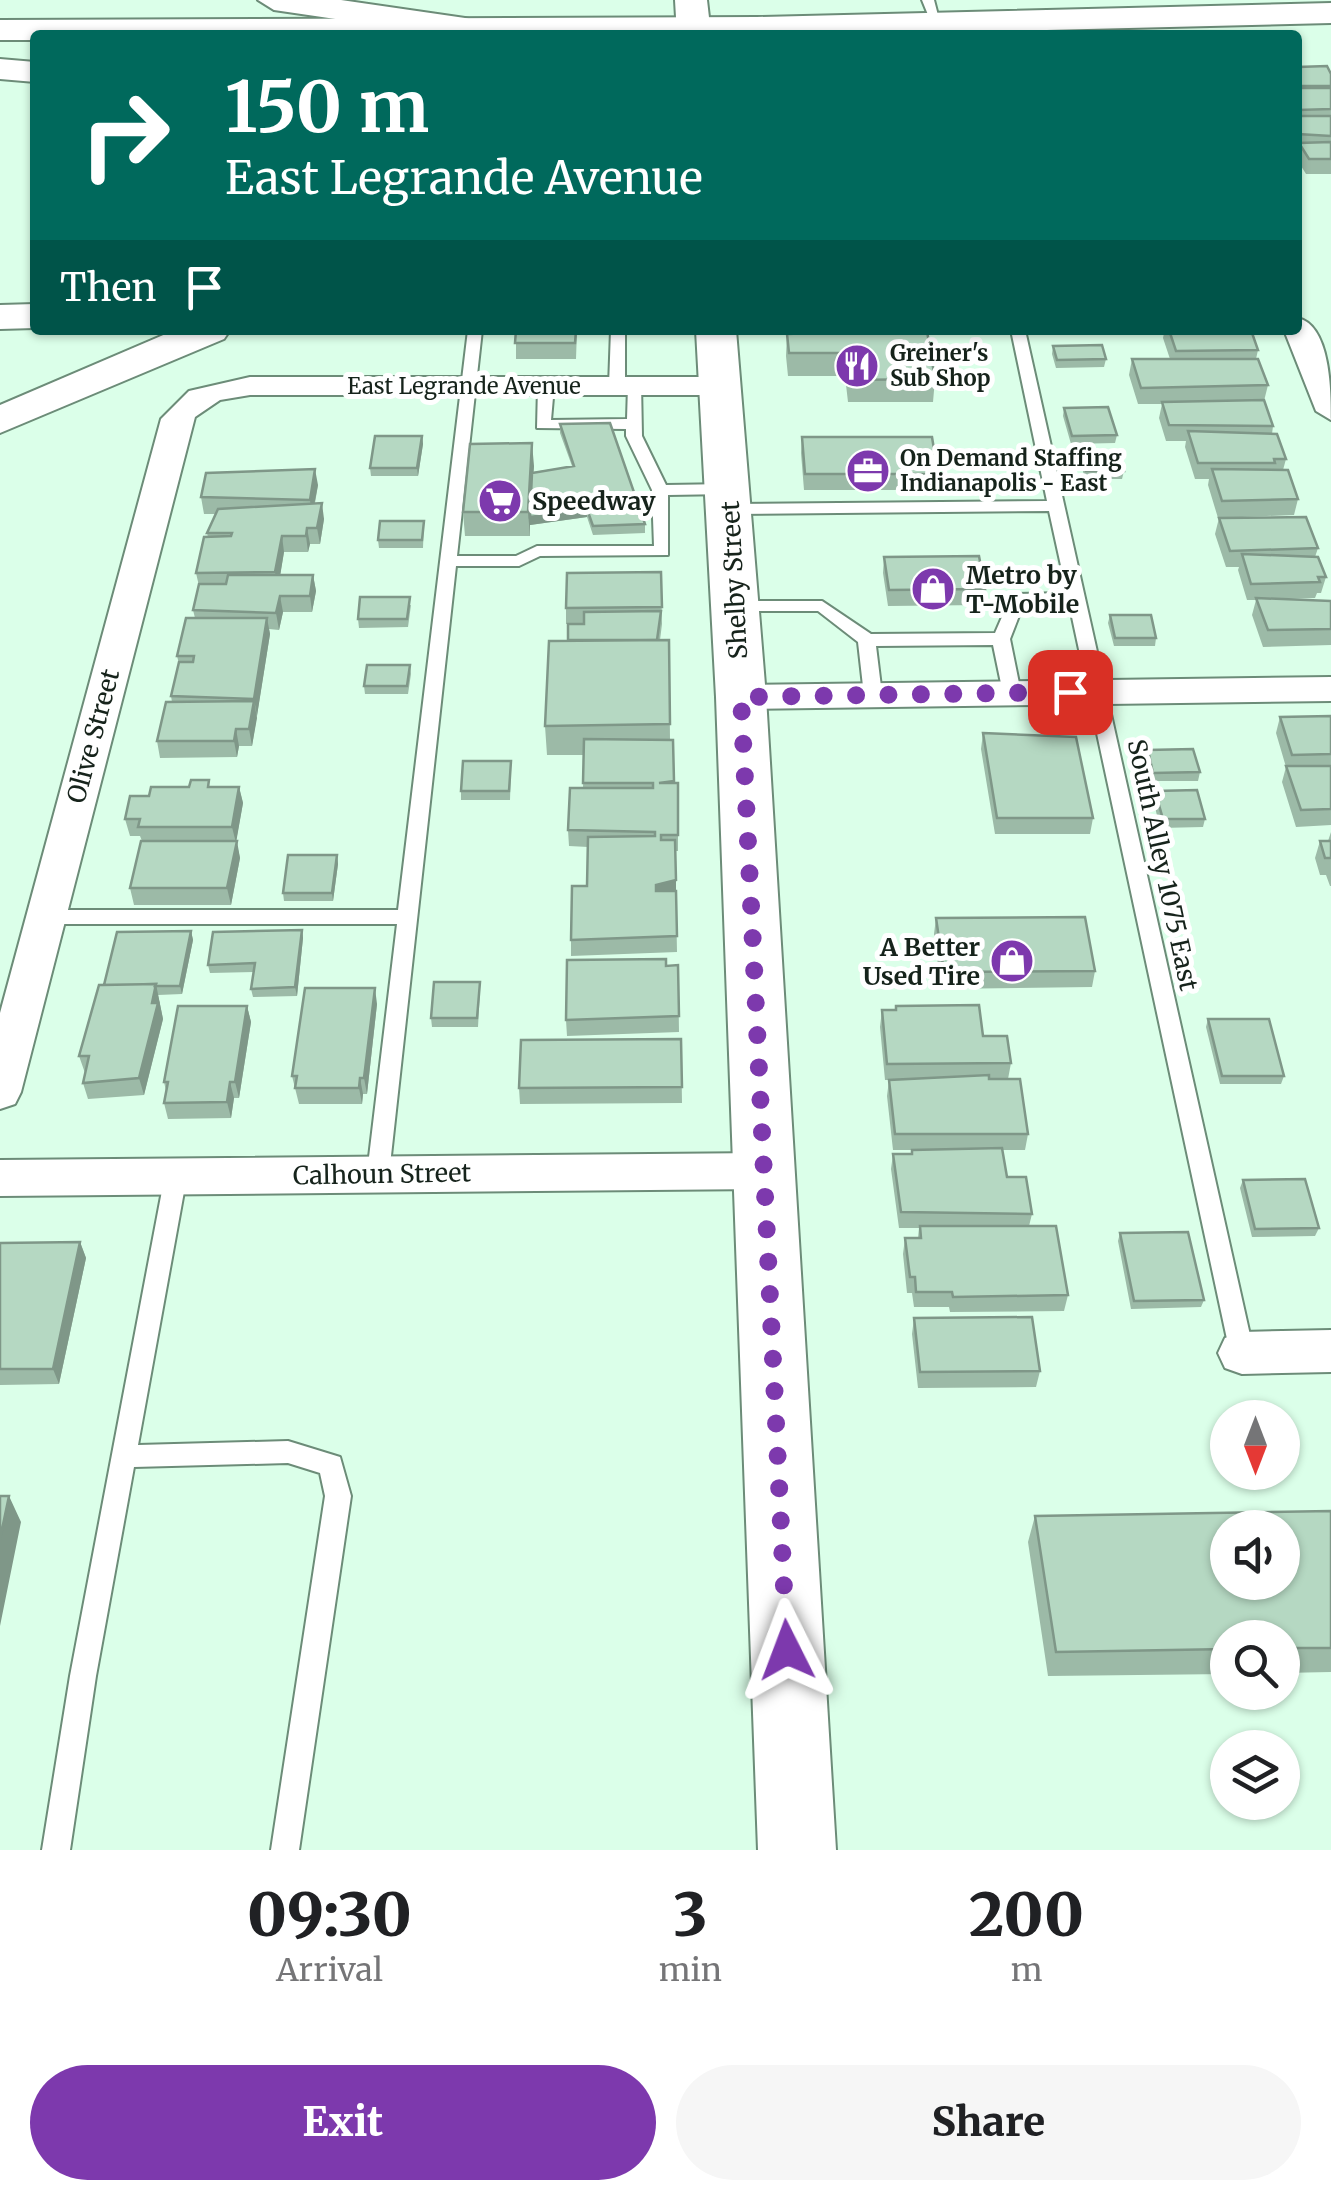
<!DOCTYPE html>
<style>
:root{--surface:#fff;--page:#f6f6f6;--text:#202124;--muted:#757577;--accent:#7d39ad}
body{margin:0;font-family:Merriweather,serif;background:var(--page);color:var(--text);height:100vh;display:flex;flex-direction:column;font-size:38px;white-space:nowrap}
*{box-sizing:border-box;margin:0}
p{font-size:32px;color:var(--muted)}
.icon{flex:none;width:55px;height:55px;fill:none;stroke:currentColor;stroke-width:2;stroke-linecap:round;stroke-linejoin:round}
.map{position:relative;height:1850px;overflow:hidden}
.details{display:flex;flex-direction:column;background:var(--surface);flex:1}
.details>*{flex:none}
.guide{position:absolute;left:30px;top:30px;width:1272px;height:305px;border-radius:10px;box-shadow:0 2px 8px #0004;background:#00695c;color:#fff;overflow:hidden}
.needle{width:65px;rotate:180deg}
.tools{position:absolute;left:1210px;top:1400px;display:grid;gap:20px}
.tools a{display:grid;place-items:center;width:90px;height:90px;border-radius:50%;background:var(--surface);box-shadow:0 2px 8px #0004;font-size:50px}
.pin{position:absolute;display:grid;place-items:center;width:85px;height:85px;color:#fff;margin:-42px;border-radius:20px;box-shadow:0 5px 15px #0006}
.me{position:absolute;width:110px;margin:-55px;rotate:357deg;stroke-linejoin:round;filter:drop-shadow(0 0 8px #0008)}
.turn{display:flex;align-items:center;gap:35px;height:210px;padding:0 30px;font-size:45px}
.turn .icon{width:130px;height:130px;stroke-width:2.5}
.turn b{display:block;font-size:70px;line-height:85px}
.then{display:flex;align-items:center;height:95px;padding:0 30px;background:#0003;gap:20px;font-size:38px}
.eta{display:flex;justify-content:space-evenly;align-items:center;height:170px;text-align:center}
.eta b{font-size:60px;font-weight:800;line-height:70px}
.primary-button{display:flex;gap:20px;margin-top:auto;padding:20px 30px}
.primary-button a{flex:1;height:115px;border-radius:60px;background:var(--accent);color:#fff;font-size:40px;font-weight:800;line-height:115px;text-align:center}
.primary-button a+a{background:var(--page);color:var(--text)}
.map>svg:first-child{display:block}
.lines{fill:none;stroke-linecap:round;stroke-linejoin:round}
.lane-casing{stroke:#6c8c78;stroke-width:4}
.street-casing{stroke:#6c8c78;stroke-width:4}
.secondary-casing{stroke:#6c8c78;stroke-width:4}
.primary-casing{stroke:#6c8c78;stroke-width:4}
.highway-casing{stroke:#6c8c78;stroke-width:4}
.lane{fill:#fff;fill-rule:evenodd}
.street{fill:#fff;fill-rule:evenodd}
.secondary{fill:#fff;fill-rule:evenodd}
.primary{fill:#fff;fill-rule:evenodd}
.highway{fill:#fff;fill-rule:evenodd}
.wall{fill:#9cbaa7}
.shaded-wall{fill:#7f9788}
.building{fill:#b5d8c2;stroke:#7f9788;stroke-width:2.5;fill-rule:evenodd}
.route{stroke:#7d39ad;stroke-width:18;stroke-dasharray:0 32.4}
.labels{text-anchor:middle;stroke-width:10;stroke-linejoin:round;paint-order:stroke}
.far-poi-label{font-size:22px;font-weight:bold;fill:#16231b;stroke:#fff;text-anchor:start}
.far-street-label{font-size:22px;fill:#16231b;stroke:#fff}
.poi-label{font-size:25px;font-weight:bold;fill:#16231b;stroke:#fff;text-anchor:start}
.street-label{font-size:25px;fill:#16231b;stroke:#fff}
</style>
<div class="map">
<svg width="1331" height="1850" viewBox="0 0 1331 1850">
<rect width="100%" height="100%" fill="#dbffe9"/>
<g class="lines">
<defs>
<path id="lane" d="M922,0H934L941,27H933Z
M468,330H482L457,556H516L537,546H654L652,490L626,436V429L537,428L538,386L546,381L554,386L551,420L627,419L628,386L631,383H641L642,436L666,485L729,484L737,489L729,494L668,495V555L540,556L519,566H456L389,1174L386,1180L378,1183L370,1180L367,1174L397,924H46L36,917L46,910H398Z
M611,330H625V386L617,391L609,386Z
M1011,330H1025L1254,1353L1250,1360L1242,1363L1234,1360L1230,1353L1069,603H1024L1010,639L1021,693L1018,697H1006L1003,693L993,645L876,646L882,695L873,701L864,695L858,642L818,611H736L727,606L736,601H822L871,634L995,633L1012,594L1067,593L1049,511L730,514L722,509L730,504L1047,501Z
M176,1166L184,1169L187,1175L138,1445L288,1441L340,1457L351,1496L299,1850H271L325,1496L320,1473L288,1463L134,1467L96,1676L70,1850H42L70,1676L165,1175L168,1169Z"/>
<path id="street" d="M1298,318C1331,326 1331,393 1331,420L1316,411L1284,330H1298Z
M250,377H723L738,386L723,395H250L220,400L195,417L21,1092L15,1104L0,1109V1013L161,419L189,391Z
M1331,677V701L741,709L728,705L723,697L728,689L741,685Z
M764,1153L780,1158L786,1171L780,1184L764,1189L0,1196V1160Z
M1331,1330V1372L1242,1374L1225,1368L1218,1353L1225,1338L1242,1332Z"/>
<path id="secondary" d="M675,0H707L711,35H677Z
M696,330H736L766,697L836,1850H758L716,697Z"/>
<path id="primary" d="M1331,3V23L837,35H35V40H0V20L757,17Z"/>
<path id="highway" d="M258,0H341L465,18L477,21L482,28L477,35H445L274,10Z
M0,59L35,62V82L0,79Z
M35,304V328L0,329V305Z
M175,330H230L224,339L0,433V405Z"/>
</defs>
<use href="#lane" class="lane-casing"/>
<use href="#street" class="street-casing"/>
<use href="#secondary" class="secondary-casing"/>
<use href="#primary" class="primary-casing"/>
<use href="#highway" class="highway-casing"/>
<use href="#lane" class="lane"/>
<use href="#street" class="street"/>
<use href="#secondary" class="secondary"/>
<use href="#primary" class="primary"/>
<use href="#highway" class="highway"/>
</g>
<path class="wall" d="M1298,67L1331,74V174H1306L1298,161Z
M516,330H577L576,359H516Z
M809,330H901L935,379L933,402H848L845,376H788L786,356L787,334L809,333Z
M947,330H994V331H947Z
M1046,330H1087L1047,331Z
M1160,330H1251L1258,350L1256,359L1268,385L1264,401L1273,426L1272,434L1286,459L1283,470L1298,499L1294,515L1218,518L1208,485L1209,479H1195L1185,447L1186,441H1166L1159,418L1162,404H1138L1129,375L1132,359H1170L1163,338L1164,333H1161Z
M1053,346L1106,359L1104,367L1056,368L1052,354Z
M1064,408L1117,435L1115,443L1071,444L1063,416Z
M560,424L645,524V533L593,535L587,517L530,525V536H465L463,512L534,466L533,472L572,466L560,433Z
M422,436L423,444L418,476H371L370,468Z
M802,437L938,474L936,490H804L801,453Z
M1082,456L1124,471L1122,479H1085L1081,464Z
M318,485L315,503L324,519L320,544H310L308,552H284L280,575H313L316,591L312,612H283L279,630L269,629L270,634L252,746H239L237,757L160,758L157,741L172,702L171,696L179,664L177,656L195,618L193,610L199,586L196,573L208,537L207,533L216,514H204L201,497Z
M1219,518L1318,548L1315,557L1326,577L1321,593H1317L1315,598L1280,599L1331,601V645L1263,647L1252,615L1256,600H1247L1238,570L1239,567H1226L1215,534Z
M424,521L423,548H379L378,540Z
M884,557L985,589L983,605L888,606L883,573Z
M661,572L662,624L660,640H669L670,740L674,783H678V851H675L677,952L571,956V940L587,886L588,847L569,846L568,830L583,788L584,755H547L545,726L568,640L584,624H566V608Z
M411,605L408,627L359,628L358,619Z
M1110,615L1156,638L1155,646H1114L1108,623Z
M410,665L411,674L408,694H365L364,686Z
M1331,716V825L1296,827L1282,782L1286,767L1276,733L1280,717Z
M983,733L1093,818L1090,834H995L981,749Z
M1148,750L1200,772L1198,781H1151L1146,758Z
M511,769L510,800H461V791Z
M211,787H239L243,803L236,841L240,858L231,905H134L130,888L142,841L140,836H130L125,819L149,796Z
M1155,791L1205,819L1203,827L1160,828L1153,799Z
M1331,832V886H1330L1326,875H1320L1315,858L1320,841H1328Z
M337,855L338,864L333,901H284L283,893Z
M936,918L1095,971L1092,987L941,989L934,934Z
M302,930L303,938L297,996L253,997L251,989L254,972L210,973L208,965Z
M191,931L193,940L182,994L158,995L163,1019L144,1095L88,1099L83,1083L85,1073L79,1056L104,985Z
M678,965L679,1032L567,1036L566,1020L666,966Z
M480,990L478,1027H432L431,1018Z
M377,1004L367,1094H363L362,1104H299L292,1076Z
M247,1006L251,1022L239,1098H234L231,1118L168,1119L164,1103L166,1091L164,1082Z
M896,1006L983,1036L1011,1063L1008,1079L1028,1134L1025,1150H1002L1007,1177L1032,1214L1029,1226L1068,1295L1064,1311L950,1312L949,1307H914L912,1293H907L903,1254L905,1238H918L919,1228H899L891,1169L893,1154H911L912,1150H893L887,1096L889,1080H885L880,1027L882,1010H895Z
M1208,1019L1284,1076L1281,1084H1220L1206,1027Z
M681,1039L682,1103L520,1104L519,1088Z
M1243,1180L1319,1228L1315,1236L1252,1237L1240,1188Z
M1120,1233L1204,1300L1201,1307L1131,1309L1118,1241Z
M80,1242L86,1258L59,1384L0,1385V1243Z
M914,1318L1040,1371L1036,1387L918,1388L912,1334Z
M1331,1511V1672L1282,1673V1638H1228V1674L1048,1676L1028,1542L1035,1516Z"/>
<path class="shaded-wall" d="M422,436L423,444L418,476L417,468Z
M532,443L534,466L531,517L587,509V517L530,525V536L528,512Z
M315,469L318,485L312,516L310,500Z
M322,503L324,519L320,544L317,528Z
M307,528L310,544L308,552L306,536Z
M282,536L284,552L278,589L275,572Z
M313,575L316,591L312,612L310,596Z
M280,596L283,612L279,630L276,613Z
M267,618L270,634L257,716L254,699Z
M254,701L257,718L252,746L249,729Z
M236,729L239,746L237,757L234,741Z
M239,787L243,803L236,843L232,827Z
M237,841L240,858L231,905L227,888Z
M337,855L338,864L333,901L332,893Z
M676,880V896L656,902V885Z
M302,930L303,938L297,996L295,987Z
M191,931L193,940L182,994L180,986Z
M156,984L163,1019L144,1095L139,1078Z
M375,988L377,1004L367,1094L364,1078Z
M247,1006L251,1022L239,1098L235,1082Z
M360,1078L363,1094L362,1104L359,1088Z
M230,1082L234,1098L231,1118L227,1102Z
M80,1242L86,1258L59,1384L53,1369Z
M9,1496L21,1522L0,1626V1539Z"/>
<path class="building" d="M1327,66L1331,74V86H1298V67Z
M1298,88H1331V109L1298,110Z
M1298,116H1331V136L1298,134Z
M1331,142V159H1309L1299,143Z
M516,330H576L575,343H515Z
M811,330L927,331L935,379L850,380L846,353H789L787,334L811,333Z
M1169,330H1251L1258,350L1176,351Z
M1102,345L1106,359L1057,360L1053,346Z
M1132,359H1258L1268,385L1141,388Z
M1264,400L1273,426L1169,425L1162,402Z
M1108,407L1117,435L1072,436L1064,408Z
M610,423L645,524L593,526L587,509L530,517L532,473L574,466L560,424Z
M1188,431L1277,434L1286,459H1274L1275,463H1198Z
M375,436H422L417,468H370Z
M802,437H932L938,474H805Z
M532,443L528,512H463L470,444Z
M1082,456H1120L1124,471H1086Z
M315,469L310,500L201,497L206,473Z
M1212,469L1288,470L1298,499L1222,501Z
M322,503L317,528H307L306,536H282L275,572L196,573L204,537L231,536L232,533H207L218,509Z
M1306,517L1318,548L1230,551L1219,518Z
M380,521H424L422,540H378Z
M1242,554L1318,557L1326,577H1318L1320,582L1251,584Z
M979,556L985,589L889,590L884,557Z
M661,572L662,607L566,608L567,573Z
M228,575H313L310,596H280L276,613L193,610L199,584H226Z
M360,597H410L407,619H358Z
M1256,598L1331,601V629L1268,630Z
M661,611L657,640H568V624H584V612Z
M1110,615H1151L1156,638H1115Z
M186,618H267L254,699L171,696L179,662H193L194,656H177Z
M669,640L670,724L545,726L549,641Z
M367,665H410L407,686H364Z
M254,701L249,729H236L234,741H157L166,702Z
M1331,716V754L1292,755L1280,717Z
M983,733L1076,737L1093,818H997Z
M584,739L673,740L674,781L659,783H678V835H661V840H675L676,880L656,885V891H676L677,936L571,940L572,886H587L588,837L655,836V832L568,830L570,788H653V783H583Z
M1193,749L1200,772L1153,773L1148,750Z
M463,761H511L509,791H461Z
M1286,766H1331V809L1301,810Z
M191,780H209L208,787H239L232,827H138L140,819H125L130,796H149L151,787H189Z
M1197,790L1205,819H1163L1155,791Z
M141,841H237L227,888H130Z
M1320,841H1331V858H1325Z
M288,855H337L332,893H283Z
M1085,917L1095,971L944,972L936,918Z
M302,930L295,987L251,989L255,963L208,965L213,932Z
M191,931L180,986H155L156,984L104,985L117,932Z
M666,959V966L678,965L679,1016L566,1020L567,960Z
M434,982H480L477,1018H431Z
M156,984L152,1003H158L139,1078L83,1083L89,1056H79L99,985Z
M305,988H375L364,1078H360L359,1088H295L297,1076H292Z
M979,1005L983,1036H1007L1011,1063L887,1064L882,1010H896V1006Z
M178,1006H247L235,1082H230L227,1102L164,1103L168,1082H164Z
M1208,1019H1269L1284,1076H1222Z
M681,1039L682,1087L519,1088L521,1040Z
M989,1075V1079H1020L1028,1134H895L889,1080Z
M1002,1148L1007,1177H1026L1032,1214L901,1212L893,1154H912V1150Z
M1305,1179L1319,1228L1255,1229L1243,1180Z
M920,1226H1056L1068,1295L953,1297L952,1292H916L915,1277H910L905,1238H921Z
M1188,1232L1204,1300L1134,1301L1120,1233Z
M80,1242L53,1369H0V1243Z
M1032,1317L1040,1371L920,1372L914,1318Z
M0,1496H9L0,1539Z
M1331,1511V1648H1282V1638H1228V1649L1056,1652L1035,1516ZM1228,1528H1282V1582H1228Z"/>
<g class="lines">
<path class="route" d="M787,1650L741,697L1070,692"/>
</g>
<defs>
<symbol id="restaurant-disc" viewBox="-11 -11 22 22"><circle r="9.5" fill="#7d39ad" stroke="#fff"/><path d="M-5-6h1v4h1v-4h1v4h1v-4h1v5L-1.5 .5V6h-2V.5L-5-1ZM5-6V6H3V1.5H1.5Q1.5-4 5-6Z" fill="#fff"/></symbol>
<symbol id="office-disc" viewBox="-11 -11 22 22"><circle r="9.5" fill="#7d39ad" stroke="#fff"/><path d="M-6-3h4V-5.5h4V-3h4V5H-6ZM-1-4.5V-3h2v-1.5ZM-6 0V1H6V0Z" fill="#fff"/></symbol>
<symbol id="supermarket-disc" viewBox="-11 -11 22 22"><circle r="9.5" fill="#7d39ad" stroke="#fff"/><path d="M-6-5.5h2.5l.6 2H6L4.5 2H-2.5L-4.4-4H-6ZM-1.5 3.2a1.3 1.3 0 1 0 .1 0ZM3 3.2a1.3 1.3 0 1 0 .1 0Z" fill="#fff"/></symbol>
<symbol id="shop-disc" viewBox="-11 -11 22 22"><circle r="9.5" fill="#7d39ad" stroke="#fff"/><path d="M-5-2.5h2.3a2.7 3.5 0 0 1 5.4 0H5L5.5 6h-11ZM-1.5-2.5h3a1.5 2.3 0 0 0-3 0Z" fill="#fff"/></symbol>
</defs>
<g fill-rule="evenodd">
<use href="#restaurant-disc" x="832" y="341" width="50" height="50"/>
<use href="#office-disc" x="843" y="446" width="50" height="50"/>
<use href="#supermarket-disc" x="475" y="476" width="50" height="50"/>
<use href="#shop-disc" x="908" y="564" width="50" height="50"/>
<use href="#shop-disc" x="987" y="936" width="50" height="50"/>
</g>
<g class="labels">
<g class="far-poi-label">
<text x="890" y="361">Greiner's<tspan x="890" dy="25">Sub Shop</tspan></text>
<text x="900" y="466">On Demand Staffing<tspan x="900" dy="25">Indianapolis - East</tspan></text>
</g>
<g class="far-street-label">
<text x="464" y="394">East Legrande Avenue</text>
</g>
<g class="poi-label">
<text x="532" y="510">Speedway</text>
<text x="966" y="584">Metro by<tspan x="966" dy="29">T-Mobile</tspan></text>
<text x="980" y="956" text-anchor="end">A Better<tspan x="980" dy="29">Used Tire</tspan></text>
</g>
<g class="street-label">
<text transform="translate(734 580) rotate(-93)" y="9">Shelby Street</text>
<text transform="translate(93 736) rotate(-75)" y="9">Olive Street</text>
<text transform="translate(1163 865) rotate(78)" y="9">South Alley 1075 East</text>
<text transform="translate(382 1174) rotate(-1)" y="9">Calhoun Street</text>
</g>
</g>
</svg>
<div class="tools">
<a><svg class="needle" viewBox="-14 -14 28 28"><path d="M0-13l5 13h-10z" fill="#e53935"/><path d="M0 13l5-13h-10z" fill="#757577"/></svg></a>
<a><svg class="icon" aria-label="sound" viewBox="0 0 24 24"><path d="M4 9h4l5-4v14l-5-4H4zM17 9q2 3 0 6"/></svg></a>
<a><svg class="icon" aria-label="search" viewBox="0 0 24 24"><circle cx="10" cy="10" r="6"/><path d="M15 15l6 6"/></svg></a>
<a><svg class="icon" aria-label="layers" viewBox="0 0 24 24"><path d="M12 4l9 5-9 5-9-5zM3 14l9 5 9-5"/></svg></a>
</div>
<div class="pin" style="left:1070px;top:692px;background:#d93025"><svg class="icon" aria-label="arrive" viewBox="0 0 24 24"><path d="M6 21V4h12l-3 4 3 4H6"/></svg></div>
<svg class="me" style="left:787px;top:1650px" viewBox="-20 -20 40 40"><path d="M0-17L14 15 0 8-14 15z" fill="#7d39ad" stroke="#fff" stroke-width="4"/></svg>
<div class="guide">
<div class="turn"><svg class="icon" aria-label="right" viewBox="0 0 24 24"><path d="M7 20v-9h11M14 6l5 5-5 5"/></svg><div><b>150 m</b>East Legrande Avenue</div></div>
<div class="then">Then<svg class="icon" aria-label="arrive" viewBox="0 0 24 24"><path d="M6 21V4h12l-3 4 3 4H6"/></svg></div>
</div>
</div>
<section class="details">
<div class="eta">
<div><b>09:30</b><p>Arrival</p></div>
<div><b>3</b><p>min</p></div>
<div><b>200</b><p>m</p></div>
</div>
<div class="primary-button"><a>Exit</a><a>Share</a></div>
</section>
